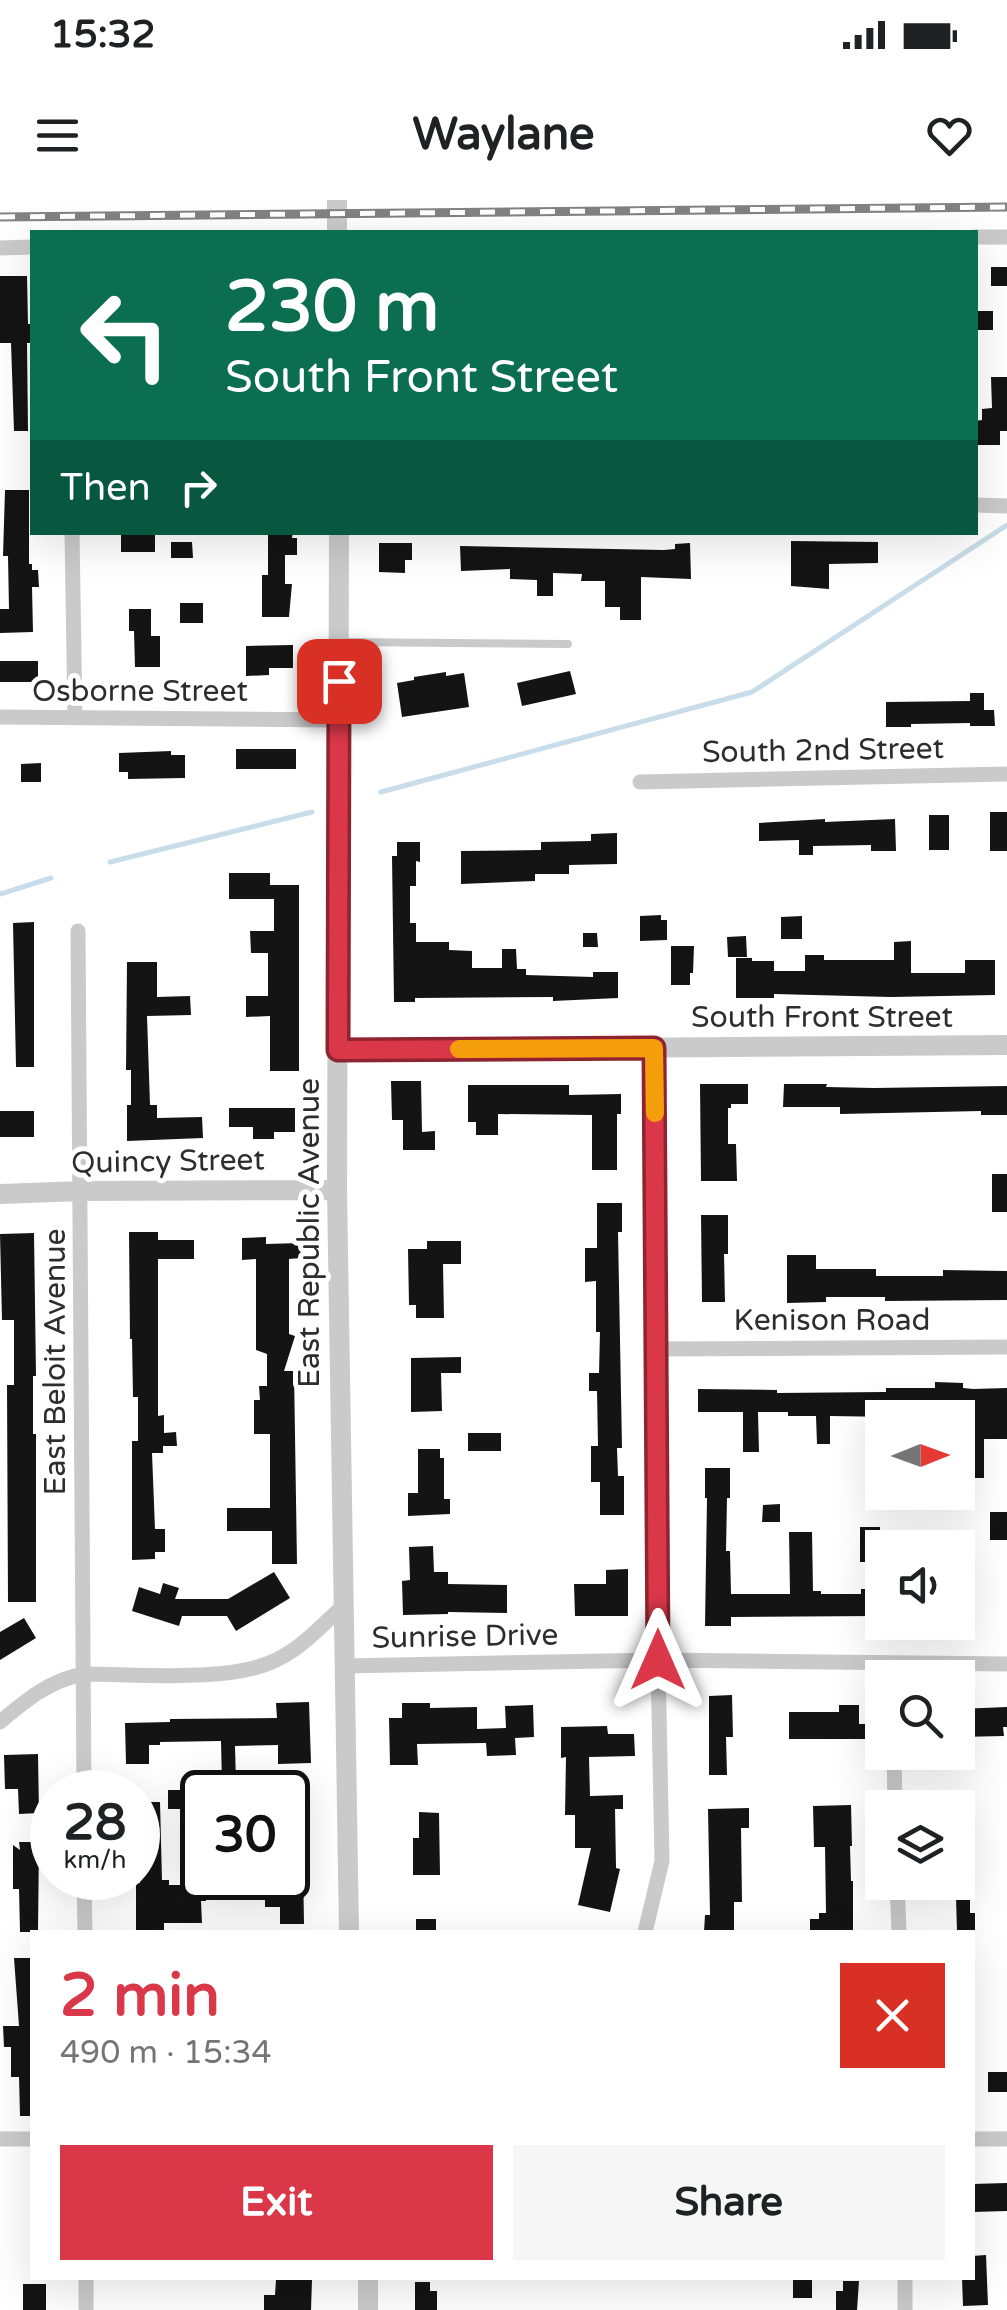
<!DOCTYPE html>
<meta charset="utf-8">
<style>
:root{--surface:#fff;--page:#f6f6f6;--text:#202124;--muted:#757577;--accent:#da3849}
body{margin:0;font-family:"Varela Round",sans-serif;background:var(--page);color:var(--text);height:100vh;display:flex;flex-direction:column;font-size:38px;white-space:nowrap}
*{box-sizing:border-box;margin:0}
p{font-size:32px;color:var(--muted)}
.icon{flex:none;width:55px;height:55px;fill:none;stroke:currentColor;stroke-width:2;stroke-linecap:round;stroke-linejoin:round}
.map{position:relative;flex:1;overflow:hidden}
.details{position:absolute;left:30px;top:1730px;width:945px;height:350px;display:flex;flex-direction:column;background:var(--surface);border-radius:0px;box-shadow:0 10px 40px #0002}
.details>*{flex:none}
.guide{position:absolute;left:30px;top:30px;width:948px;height:305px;border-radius:0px;box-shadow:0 10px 40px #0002;background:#0b6e4f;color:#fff;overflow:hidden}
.needle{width:65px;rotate:89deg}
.controls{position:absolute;left:865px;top:1200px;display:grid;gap:20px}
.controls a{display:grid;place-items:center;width:110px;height:110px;border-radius:0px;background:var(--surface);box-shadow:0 10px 40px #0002;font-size:50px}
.speed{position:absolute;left:30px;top:1570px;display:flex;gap:20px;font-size:50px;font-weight:700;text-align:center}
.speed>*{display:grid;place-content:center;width:130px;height:130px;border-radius:50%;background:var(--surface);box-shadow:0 10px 40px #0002;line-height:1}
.speed small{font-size:25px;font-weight:400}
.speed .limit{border:5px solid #111;border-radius:15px;background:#fff;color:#111}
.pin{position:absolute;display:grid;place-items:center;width:85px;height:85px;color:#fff;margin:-42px;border-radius:20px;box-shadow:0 5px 15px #0006}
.me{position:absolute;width:110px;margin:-55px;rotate:0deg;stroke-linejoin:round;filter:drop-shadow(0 0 8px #0008)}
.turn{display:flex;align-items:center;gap:35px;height:210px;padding:0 30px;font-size:45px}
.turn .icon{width:130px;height:130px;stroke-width:2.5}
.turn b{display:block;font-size:70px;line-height:85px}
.then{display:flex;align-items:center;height:95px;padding:0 30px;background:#0003;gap:20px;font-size:38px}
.round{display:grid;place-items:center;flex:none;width:105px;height:105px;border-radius:0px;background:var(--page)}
.head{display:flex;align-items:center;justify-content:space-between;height:170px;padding:0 30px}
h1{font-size:60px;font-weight:700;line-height:75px;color:var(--accent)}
.action{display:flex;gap:20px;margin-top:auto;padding:20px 30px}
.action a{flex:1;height:115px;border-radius:0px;background:var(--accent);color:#fff;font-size:40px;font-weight:700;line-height:115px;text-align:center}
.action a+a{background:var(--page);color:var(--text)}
.status{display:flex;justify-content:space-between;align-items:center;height:70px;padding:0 50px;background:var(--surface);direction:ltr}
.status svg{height:28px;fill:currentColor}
header{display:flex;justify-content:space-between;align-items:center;height:130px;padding:0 30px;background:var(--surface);font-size:45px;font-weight:700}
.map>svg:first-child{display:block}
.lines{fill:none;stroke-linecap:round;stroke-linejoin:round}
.stream{stroke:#c8dde9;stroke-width:5}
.building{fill:#141414}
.service{stroke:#cacaca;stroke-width:8}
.minor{stroke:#cacaca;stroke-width:15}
.tertiary{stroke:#cacaca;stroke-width:20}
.rail-casing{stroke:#828282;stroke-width:9}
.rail{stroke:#fff;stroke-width:5;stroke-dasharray:15;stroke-linecap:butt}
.route-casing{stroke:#8e242f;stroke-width:25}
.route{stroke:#da3849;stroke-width:18}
.slow{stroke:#f59e0b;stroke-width:18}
.labels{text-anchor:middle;stroke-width:10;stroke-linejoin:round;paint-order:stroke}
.street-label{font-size:30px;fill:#2d2d2d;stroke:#fff}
</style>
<div class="status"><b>15:32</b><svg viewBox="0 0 49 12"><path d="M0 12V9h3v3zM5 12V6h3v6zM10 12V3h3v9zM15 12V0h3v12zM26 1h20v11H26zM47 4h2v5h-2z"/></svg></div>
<header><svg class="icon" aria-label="menu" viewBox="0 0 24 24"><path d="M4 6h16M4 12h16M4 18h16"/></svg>Waylane<svg class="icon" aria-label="heart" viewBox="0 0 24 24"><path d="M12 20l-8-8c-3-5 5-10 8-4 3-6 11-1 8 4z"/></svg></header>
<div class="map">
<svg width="1007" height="2110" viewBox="0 0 1007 2110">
<rect width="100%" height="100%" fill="#fff"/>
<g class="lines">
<path class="stream" d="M381,592L752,492L1007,325
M110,662L312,612
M0,694L51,678"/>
</g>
<path class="building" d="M991,67H1007V86H991Z
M0,76H27L28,124H32V143H27L28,231H14L11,143H0Z
M975,111H993V130H975Z
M991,177H1007V231H1000V245H975V221L982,220V209L992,208Z
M5,290H29V364H32V370H38L39,387H32L33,432L0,433V409H9L8,356H3Z
M121,332H155V352H121Z
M268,332H293L292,338H297V355H285V384H292L289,417H262V375H268Z
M791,341L878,342V363L829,364V389L791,386Z
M171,342H192L193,358H171Z
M379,343H412V360H405V373L379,372Z
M690,343L691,379L641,377V420H620V407H605V381H581L582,374L553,373V396H537V380L510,379V369L461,371L460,346L664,350L675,349V344Z
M180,403H203V423H180Z
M129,409H151V436H160V467H135L134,431H129Z
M293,445V468H269V475L246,476V446Z
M0,461H38V482H0Z
M570,471L576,494L522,506L517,483Z
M446,472V476L464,473L469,507L402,517L397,483L414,480V477Z
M970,493H984V510H994L995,526H970V523L911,524V527H886V502L970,501Z
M236,549H296V569H236Z
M171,551V555H185V578L128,579V572H119V553Z
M41,563V582H21V564Z
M990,612H1007V651H990Z
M929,615H949V650H929Z
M825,619V622L895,619L896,651H871V645L813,646V655H799V640L759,641V623Z
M617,633V664L569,665V674H535V681L461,684V651L541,650V642L591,641V634Z
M397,642H420V662L416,661V686H410V723H416V742H449V750L472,751V768H502V749H516L517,769H526V775L593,777V772H618V798L553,801V797L415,798V802H394L392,656H397Z
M229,673H270V685H299V871H270V816L246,817V796H268V753H251L250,731H274V699H229Z
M661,715V720H667V740L640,741V716Z
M802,716V739H781V717Z
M34,722V867H16L13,723Z
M583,733H597L598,747H583Z
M746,736L747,757H728L727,737Z
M911,741V773H965V760H995V795L891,797L774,794V798H736V758H752V761H774V771H805V755H824V760H894V742Z
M671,746H694L693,773H690V785H671Z
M127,762H157V797L190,796L191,815L147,816L150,905H157V918L202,917L203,938L127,941V905H131V870H126Z
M391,881H421L422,932L435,931V950H403V920H392Z
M700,884H748V904H731V908H728V944H736L737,981H701Z
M784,884H827L826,887L874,888L1007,886V915H981V911L840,914V907H783Z
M468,885H569V895L621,894V914H617V970H592V915L498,914V935H476V922H468Z
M229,908H295V932H274V939H253V927H229Z
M0,911H34V937H0Z
M992,974H1007V1012H992Z
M597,1003H622V1032H618L622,1248H617L618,1276H624V1315H600V1282H591V1246H598L597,1191H589V1173H599L600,1132H596V1081L585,1082V1048H597Z
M701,1015H728V1054H724L725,1102H702Z
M129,1032H158V1040H194V1059H158V1216L164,1215V1233L176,1232L177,1246H163V1253H152L155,1329H165V1352H155V1359L132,1360V1241H138V1197H133L132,1139H130Z
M34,1033L36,1176H33V1234H36V1402H8L7,1185H14V1120H2L0,1034Z
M266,1037V1044L301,1043V1058L289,1059V1134L295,1136L284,1171H294L297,1364H272V1331H227V1308H270V1234H254V1200H260L259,1186H267V1154L256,1150V1059L242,1060V1038Z
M427,1041H461V1064H443L444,1118H416V1105H409L408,1049H427Z
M787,1055H816V1069H876V1076H943V1070L1007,1071V1100L885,1101V1097H826V1102L787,1103Z
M461,1157V1173H441L442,1211L411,1212V1158Z
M935,1182L963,1183V1188L973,1189L1007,1188V1239H984V1278H964V1253H958V1218L830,1216V1244H817L816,1216H788V1212H758L759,1252H743V1212H698V1189L777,1190V1193L886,1192V1188H935Z
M468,1233H501V1251H468Z
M418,1249H440V1258H444V1299H450V1314L408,1316V1293H418Z
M705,1268H730V1298H727L726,1351H730L731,1394H790L789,1332H812L813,1391H821V1394H861V1389H876V1416L731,1417V1426H705L707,1298H705Z
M780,1304V1322H762L763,1305Z
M990,1312H1007V1340H990Z
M860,1327H880V1362H860Z
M433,1346L434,1372H448V1384L507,1385V1413L448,1412V1414L403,1415L402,1381L410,1380L409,1347Z
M628,1369V1416H575L574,1384H606V1370Z
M274,1372L290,1398L236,1431L227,1416H182L179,1426L132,1411L139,1387L160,1394L163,1383L179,1388L175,1399H228Z
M958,1386H973V1416H958Z
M24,1418L36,1438L0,1460V1432Z
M732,1495L733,1537H726L727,1575H709V1496Z
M309,1502L311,1563L278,1564V1545L235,1546L236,1583L222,1584L221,1541L160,1542V1545H149V1564H126L125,1523L170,1522V1519L277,1518L276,1503Z
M402,1503H430V1508L477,1507V1529L506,1528L505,1506L533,1505L534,1537L515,1538L516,1555L487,1556L486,1543L417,1544L418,1565H390L389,1518H402Z
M839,1505H859V1524H865V1539H789V1512H839Z
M1007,1507V1527H1003L1004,1536L958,1537V1509Z
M607,1526L608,1534H634L635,1556L589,1557L590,1596L623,1595V1609H615L616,1668L620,1669L610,1712L578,1705L591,1648H575V1615H565L566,1557L561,1558V1527Z
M38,1554L39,1613L19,1614L18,1589H5L4,1555Z
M168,1590H190L191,1609H168Z
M138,1602H160L162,1680H169V1685H205L206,1701H201L202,1723H164V1732H136V1683H140Z
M851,1605L852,1646H850L851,1681H853V1732H810V1719H819V1713H826L825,1647H814L813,1606Z
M749,1608V1628H741L742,1702H734V1732H704L705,1715H710L708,1609Z
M419,1612L439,1613L440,1675H413V1638H419Z
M19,1642H39L38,1732H20L19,1689H13V1645L20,1650Z
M958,1656H974L975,1682H958Z
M288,1663H303L304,1724H280V1707H265V1678H288Z
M940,1682H970V1713H975V1732H957L956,1697L941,1698Z
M416,1719H436V1732H416Z
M14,1758H32V1916H20L19,1877H11V1847H4L3,1826H19Z
M988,1872H1007V1892H988Z
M1007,1983V2011L972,2012V1984Z
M986,2055L988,2105L963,2106L962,2078H972V2056Z
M793,2078H812V2098H793Z
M276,2080H312L311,2110H264V2095H275Z
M843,2081H859L857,2110H836V2091H843Z
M415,2082H430V2091H437V2110H415Z
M23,2084H46V2110H23Z"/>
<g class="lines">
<path class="service" d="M339,442L568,444"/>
<path class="minor" d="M975,37H1007
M0,48L32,47
M975,305L1007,306
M72,332L75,517
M0,517L339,520
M640,582L1007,574
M78,731L84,1592
M657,1149L1007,1147
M343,1466L658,1460L1007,1464
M0,1522C26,1500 50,1480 84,1474C136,1474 231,1483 276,1460C302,1448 322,1425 342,1407
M894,1552L895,1608
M84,1678L85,1732
M897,1682L899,1732
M645,1732L662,1661L658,1460L654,848
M0,1939H32
M972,1939H1007
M86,2078V2110
M905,2078V2110"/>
<path class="tertiary" d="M337,0V32
M339,332L337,990L349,1732
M337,850L1007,845
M0,994L82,991L337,990
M368,2078V2110"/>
<defs>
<path id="rail" d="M0,17L1007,7"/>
</defs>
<use href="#rail" class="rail-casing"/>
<use href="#rail" class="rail"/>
</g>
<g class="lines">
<defs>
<path id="route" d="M339,481L338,850L654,848L658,1460"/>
</defs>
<use href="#route" class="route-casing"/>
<use href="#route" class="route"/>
<path class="slow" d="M459,849L654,848L655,913"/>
</g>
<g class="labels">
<g class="street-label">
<text x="140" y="501">Osborne Street</text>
<text transform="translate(823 550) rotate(-1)" y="10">South 2nd Street</text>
<text x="822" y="827">South Front Street</text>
<text transform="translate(168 961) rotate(-1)" y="10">Quincy Street</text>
<text transform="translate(309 1033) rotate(-90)" y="10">East Republic Avenue</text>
<text x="832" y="1130">Kenison Road</text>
<text transform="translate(55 1162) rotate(-90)" y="10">East Beloit Avenue</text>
<text transform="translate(465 1436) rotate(-1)" y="10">Sunrise Drive</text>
</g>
</g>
</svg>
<div class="controls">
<a><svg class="needle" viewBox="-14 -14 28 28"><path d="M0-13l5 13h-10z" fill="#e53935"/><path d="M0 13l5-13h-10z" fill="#757577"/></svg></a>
<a><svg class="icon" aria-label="sound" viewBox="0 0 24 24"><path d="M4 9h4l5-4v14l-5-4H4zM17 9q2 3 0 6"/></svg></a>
<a><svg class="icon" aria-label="search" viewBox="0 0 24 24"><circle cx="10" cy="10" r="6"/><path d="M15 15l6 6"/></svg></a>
<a><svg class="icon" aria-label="layers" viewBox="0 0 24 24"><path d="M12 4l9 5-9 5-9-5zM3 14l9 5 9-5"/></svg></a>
</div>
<div class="speed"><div>28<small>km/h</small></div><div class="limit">30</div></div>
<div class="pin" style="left:339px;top:481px;background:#d93025"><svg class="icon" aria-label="arrive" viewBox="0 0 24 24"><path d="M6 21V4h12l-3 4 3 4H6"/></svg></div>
<svg class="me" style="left:658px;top:1460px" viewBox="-20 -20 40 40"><path d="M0-17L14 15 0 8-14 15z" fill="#da3849" stroke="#fff" stroke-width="4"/></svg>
<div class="guide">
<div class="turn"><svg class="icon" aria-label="left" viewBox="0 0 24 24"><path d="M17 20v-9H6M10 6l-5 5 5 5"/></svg><div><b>230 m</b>South Front Street</div></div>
<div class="then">Then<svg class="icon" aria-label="right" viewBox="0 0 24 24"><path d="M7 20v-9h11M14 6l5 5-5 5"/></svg></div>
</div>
<section class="details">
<div class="head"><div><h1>2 min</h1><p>490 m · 15:34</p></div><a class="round" style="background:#d93025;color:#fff"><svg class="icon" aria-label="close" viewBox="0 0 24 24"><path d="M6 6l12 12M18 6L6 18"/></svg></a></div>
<div class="action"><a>Exit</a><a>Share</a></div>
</section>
</div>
